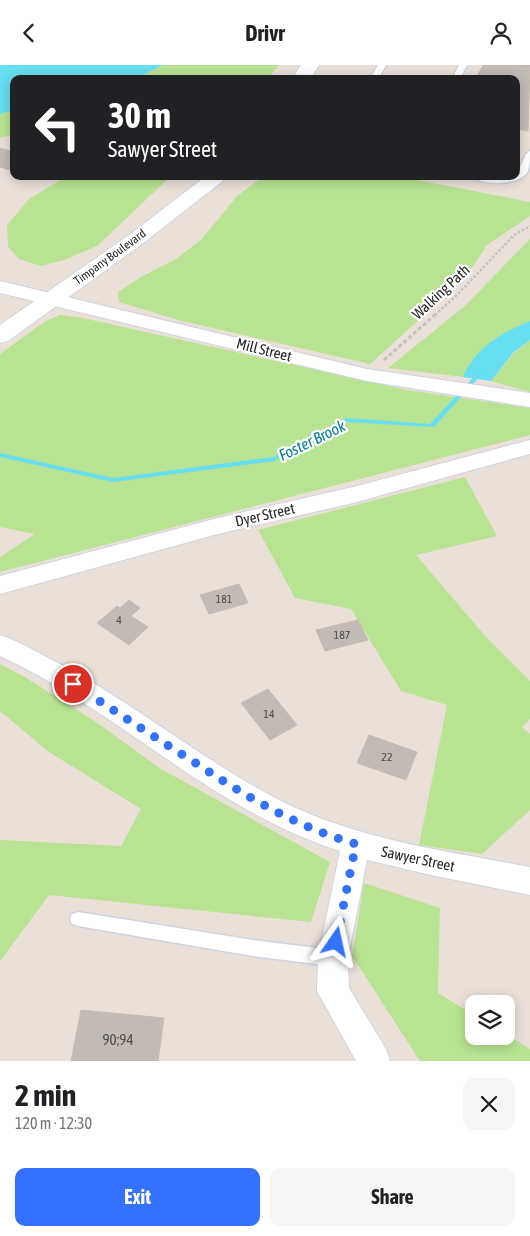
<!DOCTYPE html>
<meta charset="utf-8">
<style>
:root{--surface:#fff;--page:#f6f6f6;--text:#202124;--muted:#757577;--accent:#3272fe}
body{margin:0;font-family:"Asap Condensed",sans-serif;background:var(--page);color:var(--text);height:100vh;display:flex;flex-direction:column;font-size:19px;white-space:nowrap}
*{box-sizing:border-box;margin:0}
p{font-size:16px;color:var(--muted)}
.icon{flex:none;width:28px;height:28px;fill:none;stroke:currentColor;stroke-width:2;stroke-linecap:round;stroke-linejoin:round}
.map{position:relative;height:996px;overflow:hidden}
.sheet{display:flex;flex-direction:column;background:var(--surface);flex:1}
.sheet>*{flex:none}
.guide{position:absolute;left:10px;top:10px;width:510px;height:105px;border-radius:10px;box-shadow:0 2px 12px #0003;background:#202124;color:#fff;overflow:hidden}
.buttons{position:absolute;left:465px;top:930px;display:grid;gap:10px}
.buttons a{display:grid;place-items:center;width:50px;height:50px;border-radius:10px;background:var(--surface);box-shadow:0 2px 12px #0003;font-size:25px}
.pin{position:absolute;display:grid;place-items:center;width:42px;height:42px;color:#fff;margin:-21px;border:2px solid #fff;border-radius:50%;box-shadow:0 1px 5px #0007}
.me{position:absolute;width:55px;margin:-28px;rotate:11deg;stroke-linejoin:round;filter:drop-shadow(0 0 4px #0008)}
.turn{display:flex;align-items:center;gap:18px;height:105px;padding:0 15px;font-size:22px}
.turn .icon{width:65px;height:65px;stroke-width:2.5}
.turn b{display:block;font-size:35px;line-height:42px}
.round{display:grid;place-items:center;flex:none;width:52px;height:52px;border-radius:10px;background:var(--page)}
.headline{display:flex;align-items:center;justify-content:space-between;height:85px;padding:0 15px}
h1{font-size:30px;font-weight:700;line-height:38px}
.button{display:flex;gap:10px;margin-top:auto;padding:10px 15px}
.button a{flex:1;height:58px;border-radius:10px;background:var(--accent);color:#fff;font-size:20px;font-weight:700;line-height:58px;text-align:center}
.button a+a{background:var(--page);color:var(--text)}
header{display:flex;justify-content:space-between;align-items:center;height:65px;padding:0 15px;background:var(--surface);font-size:22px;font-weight:700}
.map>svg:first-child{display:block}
.green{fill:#b8e392}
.water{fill:#67def1}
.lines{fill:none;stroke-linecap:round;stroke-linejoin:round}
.stream{fill:#67def1;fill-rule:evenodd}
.building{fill:#c2bab5;stroke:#c5bcb2}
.lane-casing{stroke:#cdd4e1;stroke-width:3}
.street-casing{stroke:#cdd4e1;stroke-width:2}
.secondary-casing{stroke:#cdd4e1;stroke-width:2}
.path-far1{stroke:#c3c3c3;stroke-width:2.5;stroke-dasharray:2.5 2;stroke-linecap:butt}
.path{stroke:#c3c3c3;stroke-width:3;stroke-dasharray:4 2.5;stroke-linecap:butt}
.lane{fill:#fff;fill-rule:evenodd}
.street{fill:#fff;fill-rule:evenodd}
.secondary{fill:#fff;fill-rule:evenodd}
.route{stroke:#3272fe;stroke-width:9;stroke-dasharray:0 16.2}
.labels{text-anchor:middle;stroke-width:4.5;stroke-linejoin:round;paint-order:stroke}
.far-street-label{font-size:12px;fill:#272727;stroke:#fff}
.number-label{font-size:12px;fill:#4e4c4a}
.street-label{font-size:15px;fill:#272727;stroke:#fff}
.near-number-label{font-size:15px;fill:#4e4c4a}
.water-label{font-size:16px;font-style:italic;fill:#0a7a98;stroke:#fff}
</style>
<header><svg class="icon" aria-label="back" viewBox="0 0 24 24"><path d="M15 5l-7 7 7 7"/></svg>Drivr<svg class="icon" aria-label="person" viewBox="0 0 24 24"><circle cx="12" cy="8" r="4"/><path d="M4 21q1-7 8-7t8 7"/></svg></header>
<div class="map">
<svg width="530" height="996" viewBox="0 0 530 996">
<rect width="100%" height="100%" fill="#ebe0d8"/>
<path class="green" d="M163,0H279L267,14H135Z
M14,45V69L0,73V49Z
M67,111H171L97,181L64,195L41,201L19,194L8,182L7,160L29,134Z
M264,111L407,113L530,137V151L487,180L471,204L453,224L370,299L182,256L119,237L118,227L141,212L176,194L202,174L237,131Z
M530,174V267L463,312L388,303L465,241Z
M60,250L83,253L407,325L530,343V370L0,507V492L35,469L0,462V289L44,257Z
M530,275V327L491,316L515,287Z
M465,412L497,471L416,490L486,572L530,616V654L522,662L530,669V745L482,789L419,780L447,640L401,626L351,544L295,533L258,465Z
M0,599L23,611L93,655L161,704L330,797L311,857L49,830L0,896V775L121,781L141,744L49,687L0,646Z
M364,818L440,843L438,928L474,950V971H506V969L530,984V996H420L352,891Z"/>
<path class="water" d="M0,0H163L135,14H14V45L0,49Z
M530,256V275L514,287L491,316L463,312C477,281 500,269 530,256Z"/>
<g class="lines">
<path class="stream" d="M481,305L484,307L483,308L434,362L347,357L275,396L113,417L0,392V388L113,413L274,392L346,353L430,359L479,306Z"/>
</g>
<path class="building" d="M483,0H530L528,66L516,64V14H476Z
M0,83L14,87V102L10,105L0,102Z
M239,519L248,538L209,549L200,530Z
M129,535L140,543L131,551L148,562L129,580L97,558L117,541L120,543Z
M358,555L368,575L325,586L316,565Z
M268,624L297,660L270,675L241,638Z
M369,670L417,687L406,715L357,698Z
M81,945L164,953L158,996H71Z"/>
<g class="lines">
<defs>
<path id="lane" d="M378,0H386L378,14H370Z
M459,0H467L460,14H452Z
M530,86C530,93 530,100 528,106C519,122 482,120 469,111H516L526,89Z
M78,847L253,875L333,885L339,887L341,893L339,899L333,901L253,891L78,861L72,859L70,854L72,849Z"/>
<path id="street" d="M0,216L367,304L530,328V342L367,316L0,228Z
M530,375V389L353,438L214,470L0,529V511L214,454L353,422Z
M0,570C21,577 38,588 58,598C136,639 204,697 283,737C360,775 446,786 530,802V830L431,810L367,795L348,893L349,923L386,984L390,996H356L317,926L318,893L340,786C213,746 119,646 0,591Z"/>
<path id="secondary" d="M301,0H319L310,14H292Z
M206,111H229L146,176L8,276L0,278V260L132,168Z"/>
</defs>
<use href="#lane" class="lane-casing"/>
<use href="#street" class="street-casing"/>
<use href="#secondary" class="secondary-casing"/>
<path class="path-far1" d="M435,250L457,230L514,170L530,161"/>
<path class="path" d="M384,295L436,249"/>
<use href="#lane" class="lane"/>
<use href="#street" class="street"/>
<use href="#secondary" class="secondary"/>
</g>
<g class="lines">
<path class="route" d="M73,619C112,644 151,670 191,695C244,730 294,761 356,779L336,877"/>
</g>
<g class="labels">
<g class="far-street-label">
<text transform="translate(110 192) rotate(-36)" y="4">Timpany Boulevard</text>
</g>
<g class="number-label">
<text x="224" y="538">181</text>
<text x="119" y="559">4</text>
<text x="342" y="574">187</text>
<text x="269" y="653">14</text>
<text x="387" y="696">22</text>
</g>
<g class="street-label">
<text transform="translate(441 227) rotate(-43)" y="5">Walking Path</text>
<text transform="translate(264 285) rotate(14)" y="5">Mill Street</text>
<text transform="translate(265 450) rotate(-13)" y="5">Dyer Street</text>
<text transform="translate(418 794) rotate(12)" y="5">Sawyer Street</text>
</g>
<g class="near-number-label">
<text x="118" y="980">90;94</text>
</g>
<g class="water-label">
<text transform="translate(312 375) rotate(-26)" y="6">Foster Brook</text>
</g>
</g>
</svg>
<div class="buttons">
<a><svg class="icon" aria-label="layers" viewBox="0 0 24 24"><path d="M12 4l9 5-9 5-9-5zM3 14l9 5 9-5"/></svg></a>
</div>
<div class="pin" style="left:73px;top:619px;background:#d93025"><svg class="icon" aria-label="arrive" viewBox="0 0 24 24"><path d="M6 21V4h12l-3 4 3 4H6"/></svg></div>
<svg class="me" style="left:336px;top:877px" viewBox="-20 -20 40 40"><path d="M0-17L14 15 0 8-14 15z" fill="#3272fe" stroke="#fff" stroke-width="4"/></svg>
<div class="guide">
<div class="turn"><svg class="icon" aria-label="left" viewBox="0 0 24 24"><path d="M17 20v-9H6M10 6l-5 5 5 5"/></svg><div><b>30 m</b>Sawyer Street</div></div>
</div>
</div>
<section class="sheet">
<div class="headline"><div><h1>2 min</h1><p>120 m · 12:30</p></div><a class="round"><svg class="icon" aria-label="close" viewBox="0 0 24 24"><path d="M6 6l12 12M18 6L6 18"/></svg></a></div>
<div class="button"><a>Exit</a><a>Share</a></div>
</section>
